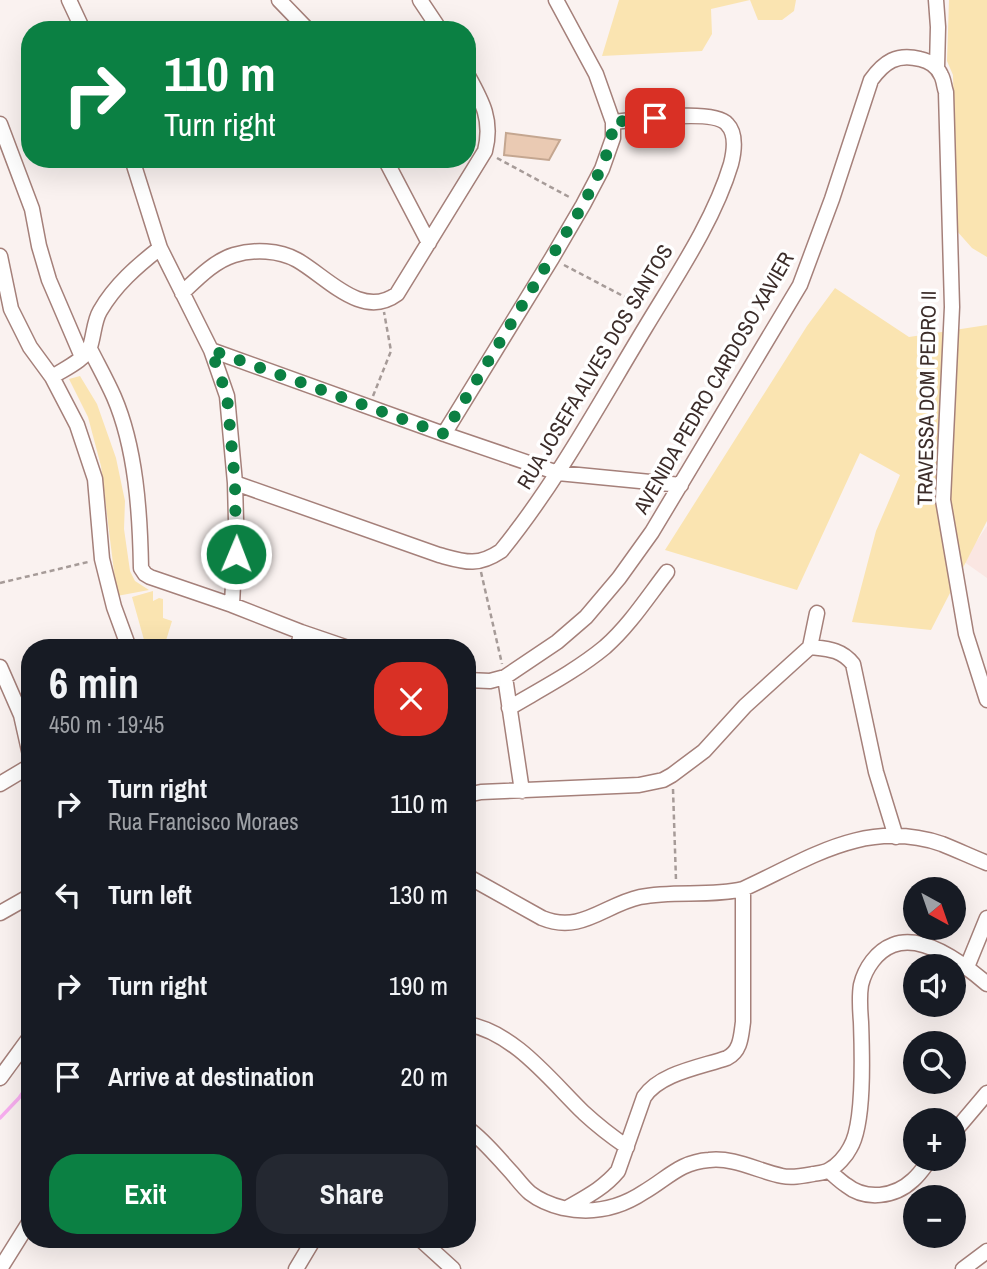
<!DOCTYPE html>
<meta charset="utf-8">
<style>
:root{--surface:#171b24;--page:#242831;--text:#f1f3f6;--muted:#9ea1a6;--accent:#0b8043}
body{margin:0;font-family:"Archivo Narrow",sans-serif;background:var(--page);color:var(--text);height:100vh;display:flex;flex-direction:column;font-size:26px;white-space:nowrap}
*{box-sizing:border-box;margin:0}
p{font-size:23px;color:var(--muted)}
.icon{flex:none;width:38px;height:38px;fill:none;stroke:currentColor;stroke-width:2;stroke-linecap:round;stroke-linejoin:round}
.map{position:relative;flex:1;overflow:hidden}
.panel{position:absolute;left:21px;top:639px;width:455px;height:609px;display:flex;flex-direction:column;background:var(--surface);border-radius:28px;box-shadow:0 7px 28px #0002}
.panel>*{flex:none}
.guide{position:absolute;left:21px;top:21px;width:455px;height:147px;border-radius:28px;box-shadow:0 7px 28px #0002;background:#0b8043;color:#fff;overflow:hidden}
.needle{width:46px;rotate:140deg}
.fabs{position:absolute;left:903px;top:877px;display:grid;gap:14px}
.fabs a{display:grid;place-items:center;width:63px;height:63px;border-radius:50%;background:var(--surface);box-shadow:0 7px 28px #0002;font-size:35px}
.pin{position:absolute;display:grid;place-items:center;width:60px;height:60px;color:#fff;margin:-30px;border-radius:14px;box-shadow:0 4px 10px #0006}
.me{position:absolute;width:77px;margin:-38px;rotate:1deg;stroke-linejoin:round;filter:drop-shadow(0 0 5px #0008)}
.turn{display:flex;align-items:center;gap:24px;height:147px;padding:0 28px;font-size:32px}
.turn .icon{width:91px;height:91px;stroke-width:2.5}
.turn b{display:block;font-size:49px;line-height:60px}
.round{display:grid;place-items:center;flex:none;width:74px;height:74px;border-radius:28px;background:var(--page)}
.summary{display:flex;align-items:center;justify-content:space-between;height:119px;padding:0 28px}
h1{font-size:42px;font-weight:700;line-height:52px}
.primary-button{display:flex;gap:14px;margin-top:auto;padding:14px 28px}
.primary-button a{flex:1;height:80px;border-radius:28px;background:var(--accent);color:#fff;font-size:28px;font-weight:700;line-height:80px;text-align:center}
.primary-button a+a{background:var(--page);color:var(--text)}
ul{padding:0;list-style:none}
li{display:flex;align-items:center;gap:21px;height:91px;padding:0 28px}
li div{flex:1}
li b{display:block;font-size:26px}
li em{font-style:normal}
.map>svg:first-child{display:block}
.built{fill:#fae6e2}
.green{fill:#fae4b1}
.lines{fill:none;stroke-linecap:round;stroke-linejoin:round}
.stream{stroke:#f8aef0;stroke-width:3.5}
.building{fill:#eacab3;stroke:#c4a690;stroke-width:2}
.minor-casing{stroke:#a5807a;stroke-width:17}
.path{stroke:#a69b98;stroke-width:2.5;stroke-dasharray:5 3.5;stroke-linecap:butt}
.minor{stroke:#fff;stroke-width:14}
.route{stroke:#0b8043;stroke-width:12;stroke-dasharray:0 21.6}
.labels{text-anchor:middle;stroke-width:7;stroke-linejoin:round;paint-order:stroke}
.street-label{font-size:21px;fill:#3c2d2a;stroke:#fff}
</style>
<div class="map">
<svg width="987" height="1269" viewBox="0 0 987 1269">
<rect width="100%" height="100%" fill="#faf2f0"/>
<path class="built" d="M987,526V578L963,561Z"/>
<path class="green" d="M619,0H796L794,11L782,20H758L750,0L711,9L712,34L702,51L602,56Z
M949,0H987V257L972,248L956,230L953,75L947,61Z
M835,288L909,337L987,325V521L931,630L852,622L876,531L900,475L860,453L797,590L665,550L807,326Z
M80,376L97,404L116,458L125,501L124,529L130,571L135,581L149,590L117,596L101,466L88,417L69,379Z
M153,591V601L159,598L163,599V618L172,621L164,647H146L132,597Z"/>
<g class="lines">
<path class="stream" d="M0,1118L19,1098L30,1082"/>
</g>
<path class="building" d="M506,133L560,140L549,160L504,155Z"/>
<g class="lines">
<defs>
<path id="minor" d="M69,0L83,30
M279,0L308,30
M420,0L440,30
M936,0L938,27L937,68
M0,124L32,209L39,246L49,280L82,357
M132,159L160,248L211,350L227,396L235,483L236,521L232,605
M385,159L429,243
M0,256L11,309L30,347L52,377L77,425L95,479L102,559L114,607L129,648
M182,293C197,279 214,261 234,255C254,249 279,250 297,260C327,277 362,320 397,294L485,151C493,120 482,101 467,74
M90,349C98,365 107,381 114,397C136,448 140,513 141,568L145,574L150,577L232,605L301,632L348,648
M211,350L444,434L558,473L681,485
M52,377C64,369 85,360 90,347C94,335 94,321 100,311C115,285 137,266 160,248
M444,434L552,258L583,205L602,169L613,138V122L596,74L556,0
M235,483L439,555C465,562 477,567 501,551C557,482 599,404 645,328C675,278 714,221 731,164C734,152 737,134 727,124C713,108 636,120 613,122
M810,647C828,649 841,649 853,664L876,772L896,837
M298,648L301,632
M0,667L21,715L30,755
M505,677L522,791
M467,680L490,681L505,677L557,642L586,617L619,578L652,532L800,285L832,199L871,80C884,62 897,53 920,59C929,61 937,66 941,75C944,80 944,87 946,92L952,307L943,500L966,634L987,700
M509,708C541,689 576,671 605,647C629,626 647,598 667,572
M0,784L30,766
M467,795L481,792L639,785L663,780L672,775L704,751L745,706L810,647L817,613
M467,876L542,918C581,934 604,905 640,897C674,890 709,897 743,889C809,859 865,818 942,844C957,850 972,857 987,863
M0,913L30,896
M967,967L987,918
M467,1024C514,1032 551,1081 584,1113C597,1125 611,1136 627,1147
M0,1078L30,1037
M467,1128C485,1141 497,1157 512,1173C518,1180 523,1187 530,1193C539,1200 551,1205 563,1208C592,1214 620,1208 644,1192C668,1178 680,1162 709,1160C734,1157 758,1171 782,1176C792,1178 802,1176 813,1174C818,1173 824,1173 829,1170C837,1166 846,1156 850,1148C865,1124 862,1051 861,1022C860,1010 859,997 861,985C865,968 877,951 893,945C923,933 965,965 987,984
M954,1132L987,1093
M829,1171C834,1175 840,1181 846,1185C866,1201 895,1197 913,1180C920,1174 925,1166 931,1158
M567,1208C586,1197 604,1188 618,1171L644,1097C660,1073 701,1067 727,1058C741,1051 741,1036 743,1022V889
M420,1239L453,1269
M0,1269L30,1221
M296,1269L314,1239
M963,1269L987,1251"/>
</defs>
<use href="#minor" class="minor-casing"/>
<path class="path" d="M497,158L571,198
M564,265L642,306
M373,396L391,351L384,312
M481,572L502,664
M0,583L88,562
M673,789L676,880"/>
<use href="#minor" class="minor"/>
</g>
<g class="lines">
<path class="route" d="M236,554L235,483L227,396L211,350L444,434L583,205C596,178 612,152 613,122L655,118"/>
</g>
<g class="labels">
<g class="street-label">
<text transform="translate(595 367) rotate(-59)" y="7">RUA JOSEFA ALVES DOS SANTOS</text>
<text transform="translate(714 383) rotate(-60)" y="7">AVENIDA PEDRO CARDOSO XAVIER</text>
<text transform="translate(927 398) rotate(-89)" y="7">TRAVESSA DOM PEDRO II</text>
</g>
</g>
</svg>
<div class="fabs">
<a><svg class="needle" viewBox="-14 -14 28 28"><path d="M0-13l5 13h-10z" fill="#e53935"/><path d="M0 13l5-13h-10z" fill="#9ea1a6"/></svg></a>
<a><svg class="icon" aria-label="sound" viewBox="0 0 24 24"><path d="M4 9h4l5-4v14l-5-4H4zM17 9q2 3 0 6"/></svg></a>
<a><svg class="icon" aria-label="search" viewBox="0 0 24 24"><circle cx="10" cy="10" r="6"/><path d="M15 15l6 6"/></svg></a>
<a>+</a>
<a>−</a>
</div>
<div class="pin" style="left:655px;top:118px;background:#d93025"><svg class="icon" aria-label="arrive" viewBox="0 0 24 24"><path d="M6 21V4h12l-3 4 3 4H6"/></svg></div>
<svg class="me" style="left:236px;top:554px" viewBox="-20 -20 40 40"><circle r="17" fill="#0b8043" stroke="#fff" stroke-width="3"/><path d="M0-11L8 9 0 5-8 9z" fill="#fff"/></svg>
<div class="guide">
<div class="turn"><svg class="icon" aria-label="right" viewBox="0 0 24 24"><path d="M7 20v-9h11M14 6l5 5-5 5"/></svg><div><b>110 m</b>Turn right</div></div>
</div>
<section class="panel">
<div class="summary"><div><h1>6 min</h1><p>450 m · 19:45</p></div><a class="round" style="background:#d93025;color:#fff"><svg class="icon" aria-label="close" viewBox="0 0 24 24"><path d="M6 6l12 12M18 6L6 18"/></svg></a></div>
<ul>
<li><svg class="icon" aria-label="right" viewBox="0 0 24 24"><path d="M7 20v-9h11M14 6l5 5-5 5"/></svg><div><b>Turn right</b><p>Rua Francisco Moraes</p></div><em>110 m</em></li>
<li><svg class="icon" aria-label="left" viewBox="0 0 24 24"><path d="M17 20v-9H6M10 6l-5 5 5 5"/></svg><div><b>Turn left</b></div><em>130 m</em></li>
<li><svg class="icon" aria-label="right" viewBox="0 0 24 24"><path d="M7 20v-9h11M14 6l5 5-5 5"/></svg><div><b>Turn right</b></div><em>190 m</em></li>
<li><svg class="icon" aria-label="arrive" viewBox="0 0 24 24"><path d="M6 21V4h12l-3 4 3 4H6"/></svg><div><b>Arrive at destination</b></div><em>20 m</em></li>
</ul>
<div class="primary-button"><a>Exit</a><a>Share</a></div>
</section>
</div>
